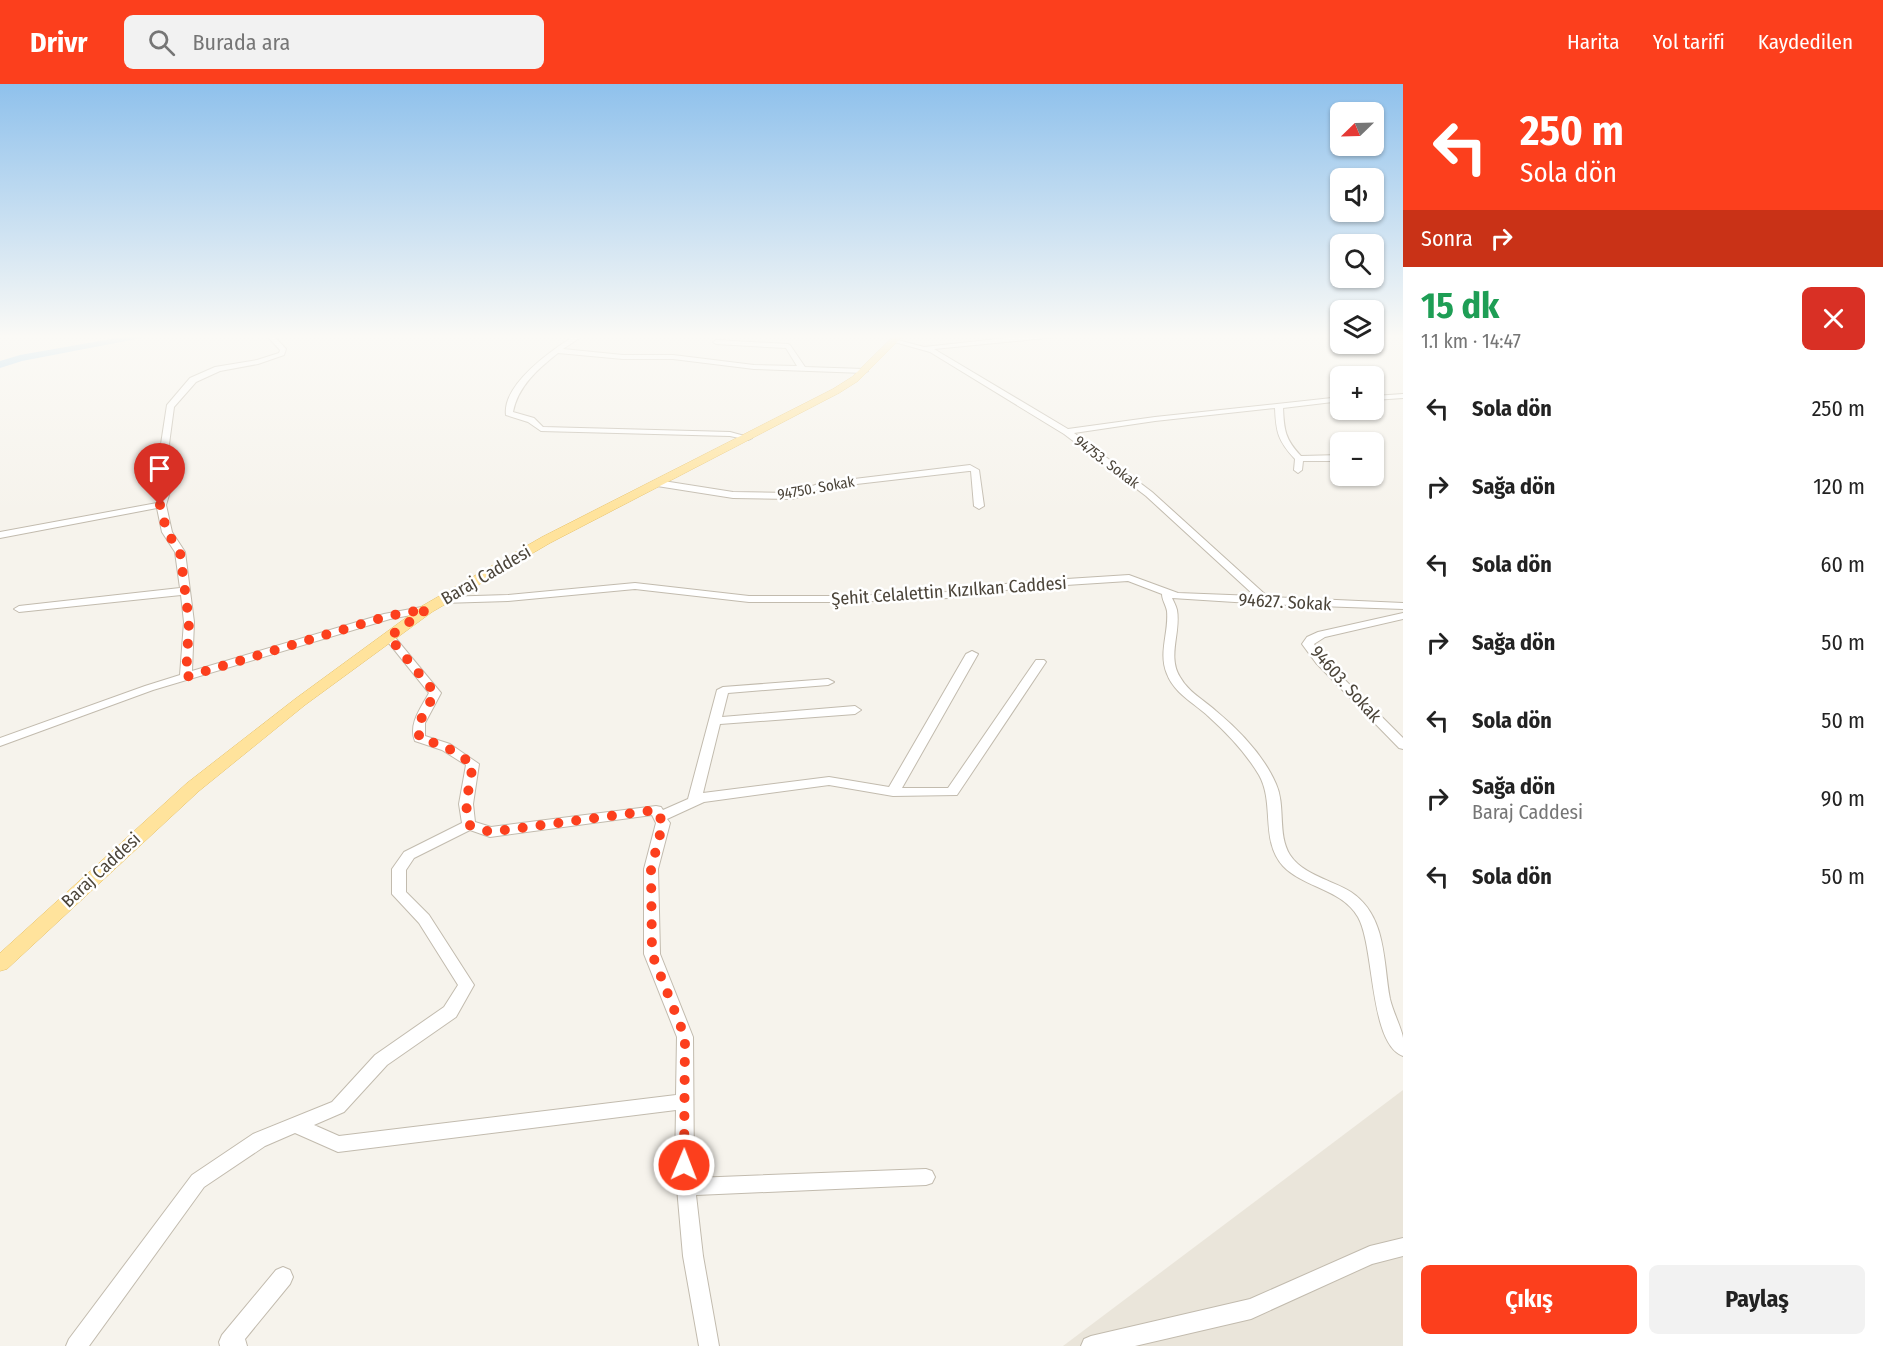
<!DOCTYPE html>
<html lang="tr">
<meta charset="utf-8">
<style>
:root{--surface:#fff;--page:#f2f2f2;--text:#222;--muted:#767676;--accent:#fc3f1d}
body{margin:0;font-family:"Fira Sans Condensed",sans-serif;background:var(--page);color:var(--text);height:100vh;display:flex;flex-direction:column;font-size:22px;white-space:nowrap}
*{box-sizing:border-box;margin:0}
p{font-size:20px;color:var(--muted)}
.icon{flex:none;width:33px;height:33px;fill:none;stroke:currentColor;stroke-width:2;stroke-linecap:round;stroke-linejoin:round}
.map{position:relative;flex:1;overflow:hidden}
.sheet{display:flex;flex-direction:column;background:var(--surface);width:480px}
.sheet>*{flex:none}
.guide{background:#fc3f1d;color:#fff;overflow:hidden}
.needle{width:39px;rotate:247deg}
.buttons{position:absolute;left:1330px;top:18px;display:grid;gap:12px}
.buttons a{display:grid;place-items:center;width:54px;height:54px;border-radius:9px;background:var(--surface);box-shadow:0 2px 4px #0004;font-size:30px}
.pin{position:absolute;display:grid;place-items:center;width:51px;height:51px;color:#fff;margin:-62px -26px;border-radius:50% 50% 50% 0;rotate:-45deg;box-shadow:0 0 6px #0007}
.pin .icon{rotate:45deg}
.me{position:absolute;width:66px;margin:-33px;rotate:1deg;stroke-linejoin:round;filter:drop-shadow(0 0 4px #0008)}
.turn{display:flex;align-items:center;gap:21px;height:126px;padding:0 18px;font-size:27px}
.turn .icon{width:78px;height:78px;stroke-width:2.5}
.turn b{display:block;font-size:42px;line-height:51px}
.then{display:flex;align-items:center;height:57px;padding:0 18px;background:#0003;gap:12px;font-size:22px}
.round{display:grid;place-items:center;flex:none;width:63px;height:63px;border-radius:9px;background:var(--page)}
.overview{display:flex;align-items:center;justify-content:space-between;height:102px;padding:0 18px}
h1{font-size:36px;font-weight:700;line-height:45px;color:#1e9e55}
.primary-button{display:flex;gap:12px;margin-top:auto;padding:12px 18px}
.primary-button a{flex:1;height:69px;border-radius:9px;background:var(--accent);color:#fff;font-size:24px;font-weight:700;line-height:69px;text-align:center}
.primary-button a+a{background:var(--page);color:var(--text)}
ul{padding:0;list-style:none}
li{display:flex;align-items:center;gap:18px;height:78px;padding:0 18px}
li div{flex:1}
li b{display:block;font-size:22px}
li em{font-style:normal}
header{display:flex;align-items:center;gap:36px;box-sizing:border-box;height:84px;padding:0 30px;background:var(--accent);color:#fff}
header strong{font-size:28px}
nav{display:flex;gap:33px;margin-inline-start:auto;font-size:21px}
.search{width:420px;height:54px;background:var(--page);display:flex;align-items:center;gap:15px;box-sizing:border-box;padding:0 21px;border-radius:9px;color:var(--muted);font-size:22px}
main{display:flex;flex:1;min-height:0}
.map>svg:first-child{display:block}
.residential{fill:#eae5da}
.lines{fill:none;stroke-linecap:round;stroke-linejoin:round}
.river{fill:#a9d4f2;fill-rule:evenodd}
.minor-casing{stroke:#c2bbae;stroke-width:2}
.major-casing{stroke:#e6c16a;stroke-width:1}
.minor{fill:#fff;fill-rule:evenodd}
.major{fill:#ffe39c;fill-rule:evenodd}
.route{stroke:#fc3f1d;stroke-width:10;stroke-dasharray:0 18}
.labels{text-anchor:middle;stroke-width:5;stroke-linejoin:round;paint-order:stroke}
.far-street-label{font-size:15px;fill:#4b4439;stroke:#fff}
.street-label{font-size:18px;fill:#4b4439;stroke:#fff}
</style>
<header>
<strong>Drivr</strong>
<div class="search"><svg class="icon" aria-label="search" viewBox="0 0 24 24"><circle cx="10" cy="10" r="6"/><path d="M15 15l6 6"/></svg>Burada ara</div>
<nav><a>Harita</a><a>Yol tarifi</a><a>Kaydedilen</a></nav>
</header>
<main>
<div class="map">
<svg width="1403" height="1262" viewBox="0 0 1403 1262">
<rect width="100%" height="100%" fill="#f6f3ec"/>
<path class="residential" d="M1403,1006V1262H1063Z"/>
<g class="lines">
<path class="river" d="M134,251H157L22,277L0,284V277L20,271Z"/>
<defs>
<path id="minor" d="M266,251H273L286,265L284,271L258,280L220,287L196,298L174,323L169,360L174,394L166,421L172,448L185,468L194,538L192,587L384,530L427,522L432,525L427,528L390,535L153,606L0,662V654L145,602L180,591L184,538L181,511L19,528L14,525L19,522L180,504L175,468L162,448L157,424L0,454V448L157,419L166,394L161,360L167,321L190,294L215,283L257,276L279,269L280,266Z
M576,251H584L563,265L623,271H673L754,281L797,282L786,264L716,260L713,258L716,256L788,260L790,261L805,283L864,285L868,287L864,289L754,285L673,275H623L558,269C538,285 518,302 513,328L534,334L543,343L730,348L752,354L748,356L730,352L541,347L528,338L506,331C502,300 553,265 576,251Z
M1034,251H1059L1056,253L934,265L1068,345L1155,333L1341,313V317L1283,324C1284,346 1285,355 1301,372L1341,371V377H1303L1302,386L1298,389L1294,386L1295,375C1278,357 1276,348 1275,324L1155,337L1074,349L1152,408L1268,513L1403,519V525L1266,520L1172,514C1174,518 1176,522 1177,526C1181,549 1167,572 1180,593C1188,608 1204,616 1216,627C1239,646 1264,672 1276,700C1286,722 1277,750 1290,771C1303,791 1332,796 1351,808C1387,832 1383,878 1390,915C1393,928 1402,945 1403,954C1403,960 1403,966 1403,972C1369,960 1375,863 1358,833C1342,805 1304,804 1283,782C1260,757 1275,719 1259,691C1246,669 1227,649 1208,632C1194,619 1174,609 1167,590C1158,569 1169,549 1167,527C1166,521 1162,516 1162,510L1128,497L1020,504L948,514L849,518H749L635,505L508,517L442,519L437,516L442,513L508,511L635,499L749,512H849L948,508L1020,498L1129,491L1178,509L1255,512L1146,412L1064,350L930,268L891,257L894,255L924,263Z
M1403,310V314L1374,316V312Z
M970,381L979,386L984,422L979,425L974,422L971,387H969L822,404L793,415L733,414L657,402L653,399L657,396L733,408L792,409L821,399Z
M1403,529V535L1325,553L1314,560L1324,575L1403,654V665L1399,664L1316,579L1302,560L1307,553L1318,548Z
M389,550L393,551L441,609L425,639V652L450,660L479,680L473,720L475,738L491,743L656,722L661,723L663,726L688,715L717,606L723,603L828,595L834,598L828,601L728,609L722,633L855,622L861,626L855,630L720,640L703,709L829,693L889,703L966,570L972,567L978,570L902,704H948L1036,576H1044L1046,578L957,711L893,712L829,701L704,718L667,735L670,739L658,785L660,870L693,953L694,1094L926,1085L932,1087L935,1093L932,1099L926,1101L696,1111L703,1172L719,1262H699L683,1172L675,1081L676,1026L338,1068L295,1049L265,1062L204,1103L89,1262H66L69,1255L192,1091L253,1050L332,1018L375,971L444,923L458,901L419,839L392,810V785L404,768L462,739L459,720L466,681L442,666L415,657C408,640 421,624 429,609L384,553ZM652,731L656,739L644,785V870L677,953L676,1011L339,1052L314,1041L344,1028L387,981L456,933L474,901L429,831L406,808V786L414,774L470,746L490,753Z
M1403,1154V1172L1372,1180L1251,1235L1135,1262H1081L1084,1255L1091,1252L1250,1215L1370,1162Z
M283,1183L290,1186L293,1193L290,1200L245,1255L247,1262H220L219,1258L222,1251L276,1186Z"/>
<path id="major" d="M895,251H904L858,297L839,309L550,459L432,528L305,621L199,707L7,885L0,887V869L187,699L295,615L422,522L542,453L833,305L852,293Z"/>
</defs>
<use href="#minor" class="minor-casing"/>
<use href="#major" class="major-casing"/>
<use href="#minor" class="minor"/>
<use href="#major" class="major"/>
</g>
<linearGradient id="sky" x2="0" y2="1"><stop stop-color="#8fc1ec"/><stop offset="0.59" stop-color="#fbfaf6"/><stop offset="1" stop-color="#fbfaf6" stop-opacity="0"/></linearGradient>
<rect width="1403" height="428" fill="url(#sky)"/>
<g class="lines">
<path class="route" d="M160,421L167,448L180,468L189,538L186,593L388,532L427,525L389,553L435,609L419,639V654L446,663L473,680L466,720L469,741L490,748L656,726L663,739L651,785L652,870L685,953L684,1081"/>
</g>
<g class="labels">
<g class="far-street-label">
<text transform="translate(1107 378) rotate(37)" y="5">94753. Sokak</text>
<text transform="translate(816 404) rotate(-10)" y="5">94750. Sokak</text>
</g>
<g class="street-label">
<text transform="translate(486 491) rotate(-30)" y="6">Baraj Caddesi</text>
<text transform="translate(949 507) rotate(-4)" y="6">Şehit Celalettin Kızılkan Caddesi</text>
<text transform="translate(1285 518) rotate(3)" y="6">94627. Sokak</text>
<text transform="translate(1346 600) rotate(48)" y="6">94603. Sokak</text>
<text transform="translate(101 786) rotate(-43)" y="6">Baraj Caddesi</text>
</g>
</g>
</svg>
<div class="buttons">
<a><svg class="needle" viewBox="-14 -14 28 28"><path d="M0-13l5 13h-10z" fill="#e53935"/><path d="M0 13l5-13h-10z" fill="#767676"/></svg></a>
<a><svg class="icon" aria-label="sound" viewBox="0 0 24 24"><path d="M4 9h4l5-4v14l-5-4H4zM17 9q2 3 0 6"/></svg></a>
<a><svg class="icon" aria-label="search" viewBox="0 0 24 24"><circle cx="10" cy="10" r="6"/><path d="M15 15l6 6"/></svg></a>
<a><svg class="icon" aria-label="layers" viewBox="0 0 24 24"><path d="M12 4l9 5-9 5-9-5zM3 14l9 5 9-5"/></svg></a>
<a>+</a>
<a>−</a>
</div>
<div class="pin" style="left:160px;top:421px;background:#d93025"><svg class="icon" aria-label="arrive" viewBox="0 0 24 24"><path d="M6 21V4h12l-3 4 3 4H6"/></svg></div>
<svg class="me" style="left:684px;top:1081px" viewBox="-20 -20 40 40"><circle r="17" fill="#fc3f1d" stroke="#fff" stroke-width="3"/><path d="M0-11L8 9 0 5-8 9z" fill="#fff"/></svg>
</div>
<section class="sheet">
<div class="guide">
<div class="turn"><svg class="icon" aria-label="left" viewBox="0 0 24 24"><path d="M17 20v-9H6M10 6l-5 5 5 5"/></svg><div><b>250 m</b>Sola dön</div></div>
<div class="then">Sonra<svg class="icon" aria-label="right" viewBox="0 0 24 24"><path d="M7 20v-9h11M14 6l5 5-5 5"/></svg></div>
</div>
<div class="overview"><div><h1>15 dk</h1><p>1.1 km · 14:47</p></div><a class="round" style="background:#d93025;color:#fff"><svg class="icon" aria-label="close" viewBox="0 0 24 24"><path d="M6 6l12 12M18 6L6 18"/></svg></a></div>
<ul>
<li><svg class="icon" aria-label="left" viewBox="0 0 24 24"><path d="M17 20v-9H6M10 6l-5 5 5 5"/></svg><div><b>Sola dön</b></div><em>250 m</em></li>
<li><svg class="icon" aria-label="right" viewBox="0 0 24 24"><path d="M7 20v-9h11M14 6l5 5-5 5"/></svg><div><b>Sağa dön</b></div><em>120 m</em></li>
<li><svg class="icon" aria-label="left" viewBox="0 0 24 24"><path d="M17 20v-9H6M10 6l-5 5 5 5"/></svg><div><b>Sola dön</b></div><em>60 m</em></li>
<li><svg class="icon" aria-label="right" viewBox="0 0 24 24"><path d="M7 20v-9h11M14 6l5 5-5 5"/></svg><div><b>Sağa dön</b></div><em>50 m</em></li>
<li><svg class="icon" aria-label="left" viewBox="0 0 24 24"><path d="M17 20v-9H6M10 6l-5 5 5 5"/></svg><div><b>Sola dön</b></div><em>50 m</em></li>
<li><svg class="icon" aria-label="right" viewBox="0 0 24 24"><path d="M7 20v-9h11M14 6l5 5-5 5"/></svg><div><b>Sağa dön</b><p>Baraj Caddesi</p></div><em>90 m</em></li>
<li><svg class="icon" aria-label="left" viewBox="0 0 24 24"><path d="M17 20v-9H6M10 6l-5 5 5 5"/></svg><div><b>Sola dön</b></div><em>50 m</em></li>
</ul>
<div class="primary-button"><a>Çıkış</a><a>Paylaş</a></div>
</section>
</main>
